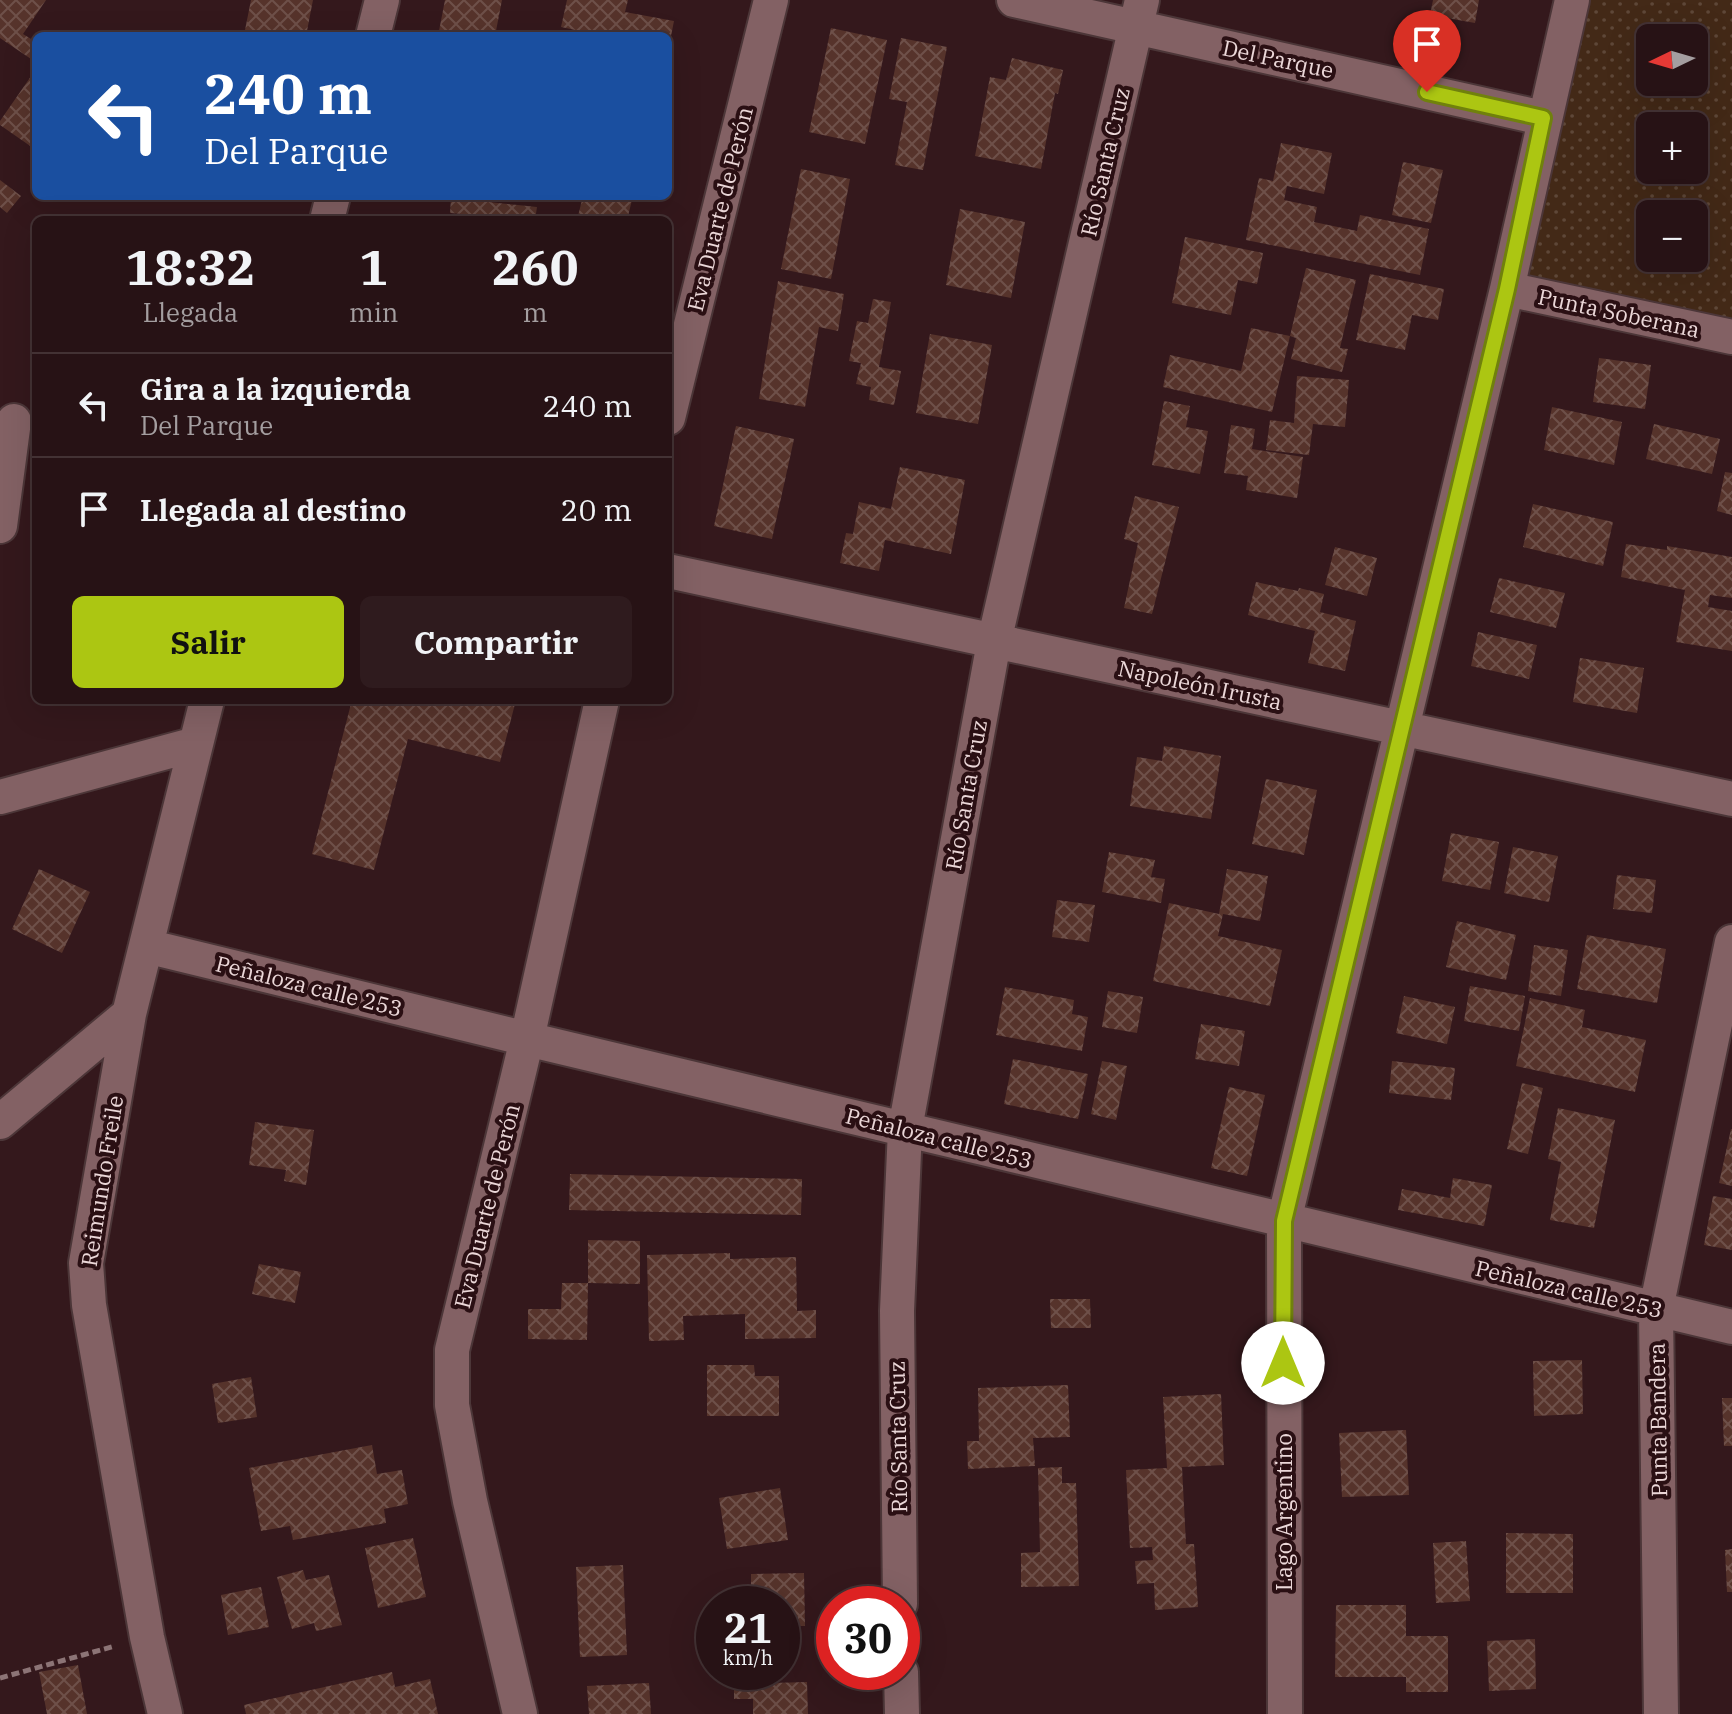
<!DOCTYPE html>
<html lang="es">
<meta charset="utf-8">
<style>
:root{--surface:#271215;--page:#2f1b1e;--text:#f1f3f6;--muted:#a49ea0;--line:#433234;--accent:#acc612}
body{margin:0;font-family:"IBM Plex Serif",serif;background:var(--page);color:var(--text);height:100vh;display:flex;flex-direction:column;font-size:30px;white-space:nowrap}
*{box-sizing:border-box;margin:0}
p{font-size:26px;color:var(--muted)}
.icon{flex:none;width:44px;height:44px;fill:none;stroke:currentColor;stroke-width:2;stroke-linecap:round;stroke-linejoin:round}
.map{position:relative;flex:1;overflow:hidden}
.details{position:absolute;left:32px;top:216px;width:640px;height:488px;display:flex;flex-direction:column;background:var(--surface);border-radius:12px;box-shadow:0 8px 32px #0002,0 0 0 2px var(--line)}
.details>*{flex:none}
.top-card{position:absolute;left:32px;top:32px;width:640px;height:168px;border-radius:12px;box-shadow:0 8px 32px #0002,0 0 0 2px var(--line);background:#1a4fa0;color:#fff;overflow:hidden}
.needle{width:52px;rotate:265deg}
.tools{position:absolute;left:1636px;top:24px;display:grid;gap:16px}
.tools a{display:grid;place-items:center;width:72px;height:72px;border-radius:12px;background:var(--surface);box-shadow:0 8px 32px #0002,0 0 0 2px var(--line);font-size:40px}
.speed{position:absolute;left:696px;top:1586px;display:flex;gap:16px;font-size:40px;font-weight:700;text-align:center}
.speed>*{display:grid;place-content:center;width:104px;height:104px;border-radius:50%;background:var(--surface);box-shadow:0 8px 32px #0002,0 0 0 2px var(--line);line-height:1}
.speed small{font-size:20px;font-weight:400}
.speed .limit{border:12px solid #d22;background:#fff;color:#111}
.pin{position:absolute;display:grid;place-items:center;width:68px;height:68px;color:#fff;margin:-82px -34px;border-radius:50% 50% 50% 0;rotate:-45deg;box-shadow:0 0 8px #0007}
.pin .icon{rotate:45deg}
.me{position:absolute;width:88px;margin:-44px;rotate:0deg;stroke-linejoin:round;filter:drop-shadow(0 0 6px #0008)}
.turn{display:flex;align-items:center;gap:28px;height:168px;padding:0 40px;font-size:36px}
.turn .icon{width:104px;height:104px;stroke-width:2.5}
.turn b{display:block;font-size:56px;line-height:68px}
.eta{display:flex;justify-content:space-evenly;align-items:center;height:136px;text-align:center}
.eta b{font-size:48px;font-weight:700;line-height:56px}
.primary-button{display:flex;gap:16px;margin-top:auto;padding:16px 40px}
.primary-button a{flex:1;height:92px;border-radius:12px;background:var(--accent);color:#111;font-size:32px;font-weight:700;line-height:92px;text-align:center}
.primary-button a+a{background:var(--page);color:var(--text)}
ul{padding:0;list-style:none}
li{display:flex;align-items:center;gap:24px;height:104px;padding:0 40px;border-top:2px solid var(--line)}
li div{flex:1}
li b{display:block;font-size:30px}
li em{font-style:normal}
.map>svg:first-child{display:block}
.park{fill:url(#park-dots);fill-rule:evenodd}
.building{fill:url(#building-cross-hatch)}
.lines{fill:none;stroke-linecap:round;stroke-linejoin:round}
.minor-casing{stroke:#4c3638;stroke-width:38}
.path{stroke:#8c7476;stroke-width:5;stroke-dasharray:8 4;stroke-linecap:butt}
.minor{stroke:#836164;stroke-width:34}
.route-casing{stroke:#70810c;stroke-width:20}
.route{stroke:#acc612;stroke-width:14}
.labels{text-anchor:middle;stroke-width:8;stroke-linejoin:round;paint-order:stroke}
.street-label{font-size:22px;fill:#ebd7d8;stroke:#2a0f13}
</style>
<div class="map">
<svg width="1732" height="1714" viewBox="0 0 1732 1714">
<defs>
<pattern id="park-dots" width="8" height="8" patternUnits="userSpaceOnUse" patternTransform="scale(2)"><rect width="8" height="8" fill="#432917"/><path d="M2 2h.1M6 6h.1" fill="none" stroke="#5e4738" stroke-width="1.8" stroke-linecap="round"/></pattern>
<pattern id="building-cross-hatch" width="8" height="8" patternUnits="userSpaceOnUse" patternTransform="scale(2)"><rect width="8" height="8" fill="#56332b"/><path d="M0 0l8 8M0 8l8-8" fill="none" stroke="#6e5049"/></pattern>
</defs>
<rect width="100%" height="100%" fill="#34181c"/>
<path class="park" d="M1590,0H1732V321L1524,279ZM1650,38H1694V82H1650ZM1650,126H1694V170H1650ZM1650,214H1694V258H1650Z"/>
<path class="building" d="M0,0H46L23,34L36,42V52L31,59L0,38Z
M251,0H313L306,36L244,35Z
M445,0H502L495,36H438Z
M567,0H628L625,12L674,21L669,46L668,36H603L561,27Z
M1433,0H1479L1475,23L1430,15Z
M831,28L887,40L865,144L809,132Z
M901,38L947,47L923,170L895,165L907,102L889,99Z
M1012,58L1063,70L1058,94L1055,93L1041,169L975,156L990,77L1006,80Z
M36,69V150L0,125V121Z
M1281,143L1332,153L1324,194L1287,186L1284,200L1317,207L1314,222L1357,231L1360,215L1429,229L1420,275L1246,240L1259,178L1273,181Z
M1403,162L1443,170L1431,223L1392,215Z
M801,169L850,179L831,279L781,269Z
M0,180L21,196L7,213L0,207Z
M583,196H633L627,220H577Z
M451,198L537,207L535,220L450,213Z
M960,209L1025,222L1011,298L946,285Z
M1185,237L1263,253L1257,284L1238,280L1231,315L1172,303Z
M1306,268L1356,280L1340,348L1348,349L1342,372L1291,359L1296,338L1290,336Z
M1370,274L1444,289L1438,320L1412,315L1405,350L1356,340Z
M778,281L844,294L838,331L819,327L805,407L759,399Z
M873,299L891,302L879,367L901,371L894,405L869,400L871,387L856,384L861,363L849,361L857,321L868,323Z
M1251,328L1290,336L1272,412L1163,387L1170,355L1241,371Z
M930,334L992,345L978,424L916,413Z
M1599,358L1651,365L1645,409L1593,402Z
M1297,376L1349,380L1345,427L1313,424L1309,455L1266,450L1270,420L1294,423Z
M1164,401L1190,406L1186,427L1208,431L1200,474L1152,465Z
M1552,407L1622,422L1614,465L1544,450Z
M1654,424L1720,439L1712,474L1646,459Z
M1231,425L1255,429L1252,449L1303,457L1297,498L1246,490L1248,476L1224,473Z
M736,426L794,439L772,539L714,526Z
M900,467L965,480L951,554L885,540L879,571L840,563L846,533L853,534L859,502L891,509Z
M1725,472L1732,473V515L1717,511Z
M1135,496L1179,507L1152,614L1124,608L1138,543L1124,539Z
M1533,504L1613,522L1603,566L1523,547Z
M1626,544L1667,550V546L1732,557V598L1710,595L1708,607L1732,611V651L1676,642L1685,590L1621,577Z
M1335,547L1377,558L1367,596L1325,585Z
M1499,578L1565,593L1556,628L1490,612Z
M1256,582L1298,591L1299,588L1324,594L1320,612L1356,621L1345,671L1308,663L1315,631L1248,615Z
M1478,632L1537,645L1529,679L1471,666Z
M1580,658L1644,668L1637,713L1573,702Z
M352,700H516L500,762L408,739L374,870L312,854Z
M1164,746L1221,756L1211,819L1130,806L1137,757L1162,761Z
M1266,779L1317,790L1304,855L1252,844Z
M1451,833L1499,842L1490,890L1442,881Z
M1513,847L1558,856L1549,902L1504,893Z
M1109,852L1155,860L1151,877L1165,879L1161,903L1102,892Z
M39,869L90,892L62,953L12,929Z
M1227,869L1268,876L1260,921L1223,914L1218,936L1282,950L1270,1006L1153,981L1169,903L1219,914Z
M1617,875L1656,880L1652,913L1613,909Z
M1057,900L1095,905L1089,942L1052,937Z
M1457,921L1516,935L1506,980L1446,967Z
M1587,935L1666,949L1657,1003L1577,989Z
M1534,945L1568,950L1561,996L1528,991Z
M1470,986L1525,996L1519,1031L1464,1021Z
M1005,987L1074,1000L1072,1014L1088,1017L1082,1051L996,1035Z
M1108,991L1143,997L1137,1033L1102,1027Z
M1404,996L1455,1007L1447,1044L1396,1033Z
M1530,998L1585,1010L1582,1027L1646,1040L1635,1092L1516,1066Z
M1201,1024L1245,1031L1239,1066L1195,1059Z
M1013,1059L1088,1074L1078,1119L1004,1104Z
M1102,1061L1127,1066L1116,1120L1091,1114Z
M1392,1061L1455,1068L1451,1100L1389,1093Z
M1522,1083L1543,1088L1528,1154L1507,1149Z
M1229,1087L1265,1095L1247,1176L1211,1168Z
M1558,1108L1615,1120L1594,1228L1550,1220L1561,1162L1548,1159Z
M255,1122L314,1130L306,1185L284,1181L286,1170L249,1165Z
M1731,1129H1732V1186L1719,1183Z
M570,1174L802,1179L801,1215L569,1210Z
M1453,1178L1492,1185L1484,1226L1398,1210L1402,1189L1450,1198Z
M1713,1196L1732,1199V1250L1704,1245Z
M588,1240L640,1241V1284L588,1283Z
M730,1253V1259L796,1257L797,1311L816,1310V1338L745,1339V1314L683,1316L684,1340L649,1341L647,1255Z
M259,1264L301,1272L295,1303L252,1294Z
M562,1283H588L587,1340L528,1339V1309H561Z
M1050,1299H1090L1091,1328H1051Z
M1582,1360L1583,1414L1534,1416L1533,1361Z
M707,1365H754L755,1376H779V1416H707Z
M251,1377L257,1417L218,1423L212,1384Z
M1068,1385L1070,1437L1033,1438L1035,1466L968,1469L967,1441H979L978,1388Z
M1221,1394L1224,1465L1182,1467L1186,1544H1194L1198,1607L1155,1610L1154,1583L1137,1584L1135,1561L1153,1560L1152,1547L1130,1548L1126,1470L1167,1468L1163,1397Z
M1722,1398H1732V1446H1724Z
M1406,1430L1409,1495L1342,1497L1339,1433Z
M372,1445L377,1474L402,1470L408,1504L384,1509L386,1523L293,1540L290,1526L261,1531L249,1468Z
M1062,1467V1483H1076L1079,1586L1021,1587V1553L1040,1552L1038,1468Z
M780,1488L788,1540L727,1549L719,1498Z
M1506,1533L1573,1534V1593H1506Z
M413,1538L426,1597L378,1608L365,1548Z
M1466,1541L1470,1601L1436,1603L1433,1543Z
M1732,1549V1592H1727L1725,1550Z
M623,1565L627,1655L580,1657L576,1567Z
M303,1570L306,1580L329,1575L342,1625L316,1631L314,1623L292,1629L277,1577Z
M804,1573L805,1626H782V1604H751V1574Z
M261,1587L269,1627L228,1635L221,1595Z
M1336,1605H1406V1636H1448V1692H1406V1677H1335Z
M1535,1639L1536,1689L1489,1691L1487,1641Z
M78,1665L87,1714H47L39,1672Z
M392,1672L395,1687L430,1679L438,1714H246L244,1705Z
M807,1682L808,1714H753V1699H734V1684Z
M649,1683L651,1714H589L587,1686Z"/>
<g class="lines">
<defs>
<path id="minor" d="M1014,0L1543,118
M373,36L382,0
M327,220L333,196
M1507,289L1732,337
M668,418L771,0
M0,526L14,421
M668,571L1732,799
M0,797L196,744
M146,946L527,1039L1732,1327
M0,1122L129,1014
M900,1604L897,1311L905,1129L994,642L1142,0
M901,1672L902,1714
M165,1714L147,1637L89,1305L86,1263L129,1014L207,700
M520,1714L470,1501L452,1405V1350L527,1039L602,700
M1285,1714L1284,1221L1507,289L1572,0
M1661,1714L1656,1309L1732,942"/>
</defs>
<use href="#minor" class="minor-casing"/>
<path class="path" d="M0,1678L115,1646"/>
<use href="#minor" class="minor"/>
</g>
<g class="lines">
<defs>
<path id="route" d="M1283,1363L1284,1221L1507,289L1543,118L1427,92"/>
</defs>
<use href="#route" class="route-casing"/>
<use href="#route" class="route"/>
</g>
<g class="labels">
<g class="street-label">
<text transform="translate(1278 59) rotate(12)" y="8">Del Parque</text>
<text transform="translate(1105 162) rotate(-77)" y="8">Río Santa Cruz</text>
<text transform="translate(720 209) rotate(-76)" y="8">Eva Duarte de Perón</text>
<text transform="translate(1619 313) rotate(12)" y="8">Punta Soberana</text>
<text transform="translate(1200 685) rotate(12)" y="8">Napoleón Irusta</text>
<text transform="translate(966 795) rotate(-80)" y="8">Río Santa Cruz</text>
<text transform="translate(309 986) rotate(14)" y="8">Peñaloza calle 253</text>
<text transform="translate(939 1138) rotate(14)" y="8">Peñaloza calle 253</text>
<text transform="translate(102 1181) rotate(-81)" y="8">Reimundo Freile</text>
<text transform="translate(487 1206) rotate(-76)" y="8">Eva Duarte de Perón</text>
<text transform="translate(1569 1289) rotate(13)" y="8">Peñaloza calle 253</text>
<text transform="translate(1658 1420) rotate(-91)" y="8">Punta Bandera</text>
<text transform="translate(898 1437) rotate(-91)" y="8">Río Santa Cruz</text>
<text transform="translate(1284 1512) rotate(-90)" y="8">Lago Argentino</text>
</g>
</g>
</svg>
<div class="tools">
<a><svg class="needle" viewBox="-14 -14 28 28"><path d="M0-13l5 13h-10z" fill="#e53935"/><path d="M0 13l5-13h-10z" fill="#a49ea0"/></svg></a>
<a>+</a>
<a>−</a>
</div>
<div class="speed"><div>21<small>km/h</small></div><div class="limit">30</div></div>
<div class="pin" style="left:1427px;top:92px;background:#d93025"><svg class="icon" aria-label="arrive" viewBox="0 0 24 24"><path d="M6 21V4h12l-3 4 3 4H6"/></svg></div>
<svg class="me" style="left:1283px;top:1363px" viewBox="-20 -20 40 40"><circle r="19" fill="#fff"/><path d="M0-13L10 11 0 6-10 11z" fill="#acc612"/></svg>
<div class="top-card">
<div class="turn"><svg class="icon" aria-label="left" viewBox="0 0 24 24"><path d="M17 20v-9H6M10 6l-5 5 5 5"/></svg><div><b>240 m</b>Del Parque</div></div>
</div>
<section class="details">
<div class="eta">
<div><b>18:32</b><p>Llegada</p></div>
<div><b>1</b><p>min</p></div>
<div><b>260</b><p>m</p></div>
</div>
<ul>
<li><svg class="icon" aria-label="left" viewBox="0 0 24 24"><path d="M17 20v-9H6M10 6l-5 5 5 5"/></svg><div><b>Gira a la izquierda</b><p>Del Parque</p></div><em>240 m</em></li>
<li><svg class="icon" aria-label="arrive" viewBox="0 0 24 24"><path d="M6 21V4h12l-3 4 3 4H6"/></svg><div><b>Llegada al destino</b></div><em>20 m</em></li>
</ul>
<div class="primary-button"><a>Salir</a><a>Compartir</a></div>
</section>
</div>
